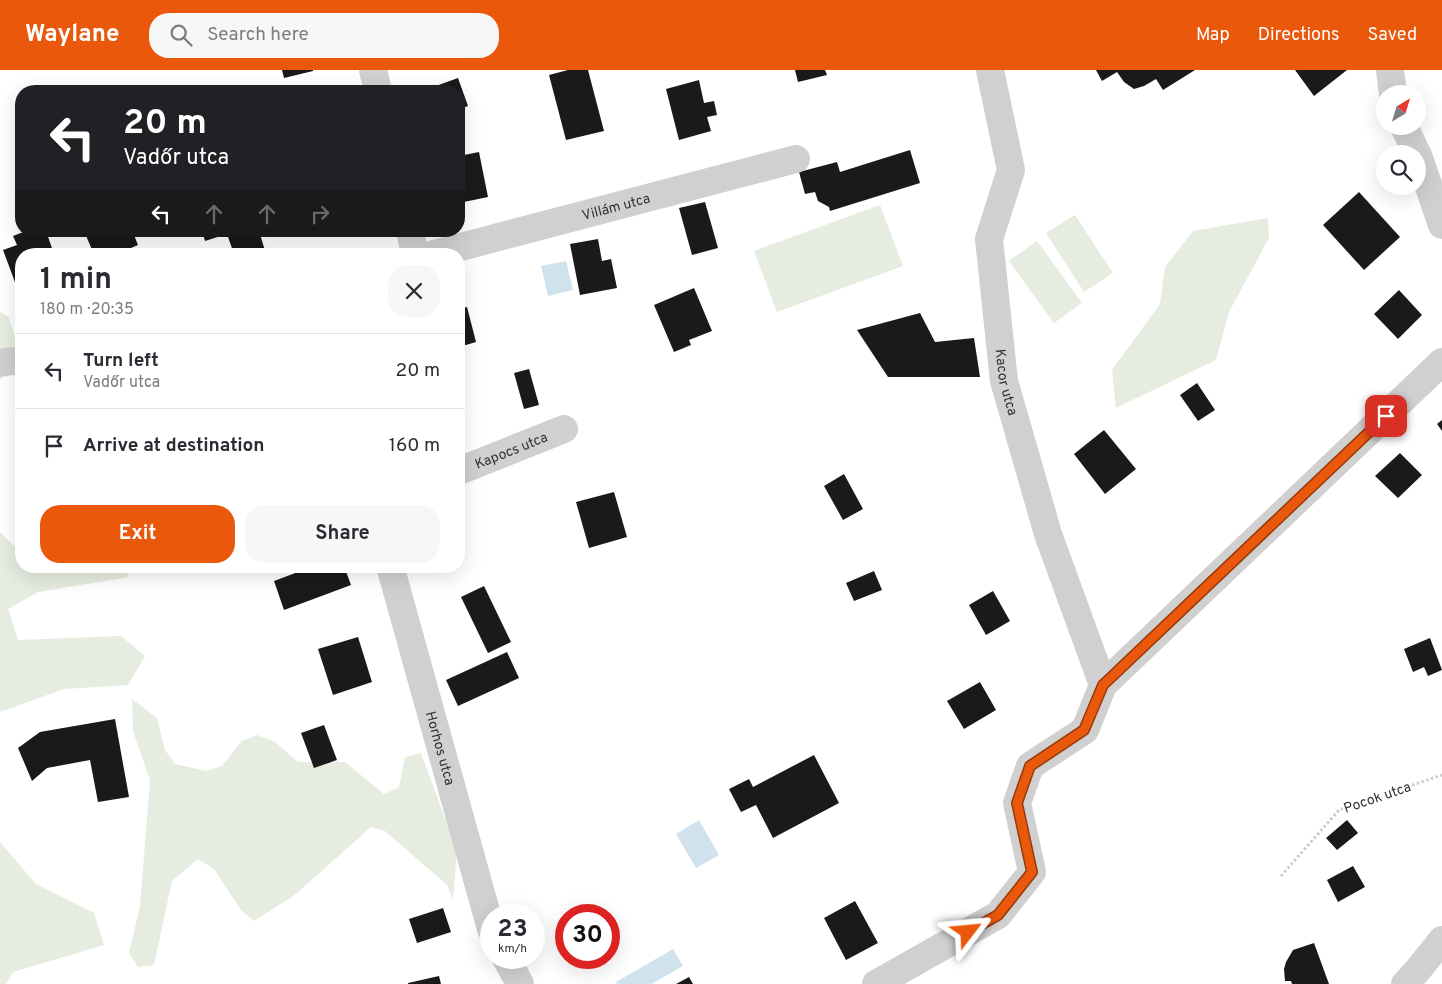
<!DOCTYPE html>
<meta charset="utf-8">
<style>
:root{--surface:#fff;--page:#f7f7f7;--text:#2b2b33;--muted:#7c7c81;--line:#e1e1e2;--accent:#ea580c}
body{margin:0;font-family:Overpass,sans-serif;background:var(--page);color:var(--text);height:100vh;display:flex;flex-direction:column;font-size:19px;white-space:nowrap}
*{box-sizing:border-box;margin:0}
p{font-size:16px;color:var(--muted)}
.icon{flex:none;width:28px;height:28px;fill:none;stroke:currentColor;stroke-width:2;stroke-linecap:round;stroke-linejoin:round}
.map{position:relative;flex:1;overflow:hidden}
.drawer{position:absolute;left:15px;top:178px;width:450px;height:325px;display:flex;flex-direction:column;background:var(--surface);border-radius:20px;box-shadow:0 5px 20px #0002}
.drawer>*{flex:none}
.hud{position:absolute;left:15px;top:15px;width:450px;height:152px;border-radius:20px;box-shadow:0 5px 20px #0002;background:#202124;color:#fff;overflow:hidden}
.needle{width:32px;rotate:38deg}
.tools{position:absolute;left:1376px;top:15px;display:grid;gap:10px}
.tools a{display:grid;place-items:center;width:50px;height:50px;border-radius:50%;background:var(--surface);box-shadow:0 5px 20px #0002;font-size:25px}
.speed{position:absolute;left:480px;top:834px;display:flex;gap:10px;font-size:25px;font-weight:700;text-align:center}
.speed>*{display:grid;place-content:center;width:65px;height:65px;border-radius:50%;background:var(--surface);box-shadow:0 5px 20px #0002;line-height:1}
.speed small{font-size:12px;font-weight:400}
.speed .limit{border:8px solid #d22;background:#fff;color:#111}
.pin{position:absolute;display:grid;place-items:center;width:42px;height:42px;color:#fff;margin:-21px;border-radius:10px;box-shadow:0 2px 8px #0006}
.me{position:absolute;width:55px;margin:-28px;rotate:61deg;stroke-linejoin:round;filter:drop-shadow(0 0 4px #0008)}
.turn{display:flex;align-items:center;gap:18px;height:105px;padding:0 25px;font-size:22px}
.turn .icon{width:65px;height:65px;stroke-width:2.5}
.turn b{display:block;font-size:35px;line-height:42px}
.lanes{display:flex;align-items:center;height:48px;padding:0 25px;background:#0003;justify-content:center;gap:25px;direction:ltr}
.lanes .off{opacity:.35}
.round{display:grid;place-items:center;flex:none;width:52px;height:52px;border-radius:20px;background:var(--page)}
.summary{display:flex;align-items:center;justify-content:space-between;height:85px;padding:0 25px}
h1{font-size:30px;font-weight:700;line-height:38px}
.primary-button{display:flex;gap:10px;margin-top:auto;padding:10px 25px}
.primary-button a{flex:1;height:58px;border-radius:20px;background:var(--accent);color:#fff;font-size:20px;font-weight:700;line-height:58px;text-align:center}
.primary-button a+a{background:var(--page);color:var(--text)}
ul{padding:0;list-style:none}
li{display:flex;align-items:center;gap:15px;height:75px;padding:0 25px;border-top:1px solid var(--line)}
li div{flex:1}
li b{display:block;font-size:19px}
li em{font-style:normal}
header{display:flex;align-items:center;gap:30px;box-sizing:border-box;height:70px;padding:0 25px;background:var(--accent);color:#fff}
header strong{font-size:24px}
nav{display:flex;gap:28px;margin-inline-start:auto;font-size:18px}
.search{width:350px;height:45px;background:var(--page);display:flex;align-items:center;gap:12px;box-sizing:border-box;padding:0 18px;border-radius:20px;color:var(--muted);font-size:19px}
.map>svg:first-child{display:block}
.green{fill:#e6ecdf}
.water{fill:#cfe2ee}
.building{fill:#1a1a1a}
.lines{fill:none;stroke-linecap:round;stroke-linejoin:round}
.path{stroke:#cdcdcd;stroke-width:3;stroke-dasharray:2.5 2.5;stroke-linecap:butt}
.minor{stroke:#d0d0d0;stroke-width:28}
.route-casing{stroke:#983908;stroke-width:12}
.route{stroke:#ea580c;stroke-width:9}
.labels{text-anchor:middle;stroke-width:5;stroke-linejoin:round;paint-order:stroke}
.street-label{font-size:14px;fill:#333;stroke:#fff}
</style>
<header>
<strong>Waylane</strong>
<div class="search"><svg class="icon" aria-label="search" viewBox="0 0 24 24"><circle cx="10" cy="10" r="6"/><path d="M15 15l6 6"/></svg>Search here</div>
<nav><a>Map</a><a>Directions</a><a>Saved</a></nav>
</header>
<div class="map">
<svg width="1442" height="914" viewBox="0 0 1442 914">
<rect width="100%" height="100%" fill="#fff"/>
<path class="green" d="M880,135L903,196L777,242L754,181Z
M1075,145L1113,203L1084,222L1046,163Z
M1268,148L1269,168L1229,242L1216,290L1116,338L1112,300L1160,234L1165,197L1193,161Z
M1037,171L1082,233L1054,253L1009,191Z
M0,242L9,247L18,278L0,311Z
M0,462L21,483V496H124L129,507L38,522L8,539L18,570L121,566L145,586L128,615L64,619L0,642Z
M132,629L157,648L165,680L175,694L206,701L222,696L242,671L257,665L274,671L298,692H345L384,724L399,717L405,687L421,683L457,781L453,829L447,815L385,761L371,757L296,824L254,851L241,840L214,799L198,789L172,811L154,895L138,897L129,883L140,836L150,710L133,661Z
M0,772L36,814L94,843L104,875L13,902L6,914H0Z"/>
<path class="water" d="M566,191L573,220L548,226L541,196Z
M699,750L719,785L696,798L676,764Z
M673,879L683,896L651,914H617L616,912Z"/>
<path class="building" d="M282,0H313V1L284,8Z
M568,0H588L604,61L566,70L549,5Z
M795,0H825L827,5L798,12Z
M1096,0H1195L1163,20L1156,9L1144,16L1134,19L1124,12L1117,2L1102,11Z
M1295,0H1347L1314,26Z
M458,8L468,36L459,39V21H422Z
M699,10L704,33L714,31L717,45L707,47L711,61L679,70L666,19Z
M910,80L920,113L830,141L829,137L818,131L815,122L805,124L799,102L837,92L840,102Z
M479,82L488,127L459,133V86Z
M1359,122L1400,167L1364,200L1323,155Z
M705,132L718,178L692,185L679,138Z
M26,161H46L54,184H21V213L16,215L3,180L17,175L13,166Z
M84,161H144L134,165L138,175L117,184H102L100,179L93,182Z
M202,161H259L266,184H234L227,164L205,171Z
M598,169L602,191L611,189L617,218L580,225L570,174Z
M694,218L712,261L689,270L691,275L674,282L654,235Z
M1399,220L1422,245L1398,269L1374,244Z
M467,237L476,272L459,277V239Z
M920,243L935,272L974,268L980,307H888L857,260Z
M529,299L539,335L524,339L514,303Z
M1197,313L1215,340L1198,351L1180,325Z
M1442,350V361L1437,354Z
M1104,360L1136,399L1105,424L1074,384Z
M1400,383L1422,405L1398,428L1375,406Z
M844,404L863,439L843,450L824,416Z
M614,422L627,467L589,478L576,432Z
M314,496H344L351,515L284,540L274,511Z
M874,501L882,520L854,531L846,513Z
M484,516L511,572L488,583L461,527Z
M993,521L1010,551L986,565L969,535Z
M358,567L372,612L333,625L318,579Z
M1430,568L1442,600L1428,606L1424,597L1413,602L1404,579Z
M507,582L519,608L458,636L446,610Z
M980,612L996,640L964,659L947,631Z
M115,649L129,727L98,732L90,690L47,698L32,711L18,678L40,662Z
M324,655L337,690L314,698L301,663Z
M814,685L839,733L773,768L756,735L741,742L729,719L749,709L753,717Z
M1347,750L1358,763L1337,780L1326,768Z
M1353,796L1365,817L1338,832L1327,810Z
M855,831L878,873L846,890L824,848Z
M443,838L451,862L417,873L409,849Z
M1314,873L1329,914H1292L1291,911H1285L1284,899L1286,892L1293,880Z
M439,906L441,914H408V913Z
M689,907L693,914H676Z"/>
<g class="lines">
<path class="path" d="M1281,806L1339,740L1442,705"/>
<g class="minor">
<path d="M373,0L378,21"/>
<path id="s1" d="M990,0L1011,100L989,169L1004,311L1048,464L1103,615"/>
<path d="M1390,0L1393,24"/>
<path d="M1404,56L1417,84"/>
<path d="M1418,85L1442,155"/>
<path d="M410,161L415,184"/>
<path id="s2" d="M434,184L796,89"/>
<path d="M0,293L21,290"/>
<path id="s3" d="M459,401L564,359"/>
<path id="s4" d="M390,496L491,859"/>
<path d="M506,888L520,914"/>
<path d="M876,914L998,845L1032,802L1017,733L1030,696L1085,660L1103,615L1442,292"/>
<path d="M1405,914L1417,901L1442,870"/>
</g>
</g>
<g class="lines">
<defs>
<path id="route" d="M968,862L998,845L1032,802L1017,733L1030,696L1084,660L1103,615L1386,346"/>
</defs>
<use href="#route" class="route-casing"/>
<use href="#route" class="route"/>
</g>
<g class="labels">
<g class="street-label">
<text dy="5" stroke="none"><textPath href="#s2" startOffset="188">Villám utca</textPath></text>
<text dy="5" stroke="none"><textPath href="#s1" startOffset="319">Kacor utca</textPath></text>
<text dy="5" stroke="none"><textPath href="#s3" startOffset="56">Kapocs utca</textPath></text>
<text dy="5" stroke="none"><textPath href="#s4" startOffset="189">Horhos utca</textPath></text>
<text transform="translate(1377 727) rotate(-19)" y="5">Pocok utca</text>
</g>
</g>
</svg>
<div class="tools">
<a><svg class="needle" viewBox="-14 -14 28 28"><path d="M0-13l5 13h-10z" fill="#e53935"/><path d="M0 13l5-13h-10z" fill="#7c7c81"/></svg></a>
<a><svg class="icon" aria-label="search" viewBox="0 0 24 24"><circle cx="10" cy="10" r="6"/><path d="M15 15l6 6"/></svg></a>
</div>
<div class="speed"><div>23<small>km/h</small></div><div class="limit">30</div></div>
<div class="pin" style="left:1386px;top:346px;background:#d93025"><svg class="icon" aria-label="arrive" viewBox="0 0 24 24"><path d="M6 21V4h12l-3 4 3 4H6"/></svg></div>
<svg class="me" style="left:968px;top:862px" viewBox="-20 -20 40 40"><path d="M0-17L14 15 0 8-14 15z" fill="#ea580c" stroke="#fff" stroke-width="4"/></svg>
<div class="hud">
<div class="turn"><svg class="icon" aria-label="left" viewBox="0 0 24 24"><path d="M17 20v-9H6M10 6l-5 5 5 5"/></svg><div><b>20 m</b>Vadőr utca</div></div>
<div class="lanes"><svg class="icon" aria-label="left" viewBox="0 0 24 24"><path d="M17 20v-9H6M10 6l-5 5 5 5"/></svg><svg class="icon off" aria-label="ahead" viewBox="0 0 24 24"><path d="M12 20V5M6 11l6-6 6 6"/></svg><svg class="icon off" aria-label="ahead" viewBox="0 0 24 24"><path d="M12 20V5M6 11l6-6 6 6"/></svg><svg class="icon off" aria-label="right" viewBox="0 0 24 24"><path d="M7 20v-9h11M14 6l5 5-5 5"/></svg></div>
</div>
<section class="drawer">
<div class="summary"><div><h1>1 min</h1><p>180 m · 20:35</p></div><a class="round"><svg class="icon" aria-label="close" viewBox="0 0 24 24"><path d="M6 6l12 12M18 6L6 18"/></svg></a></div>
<ul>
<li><svg class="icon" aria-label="left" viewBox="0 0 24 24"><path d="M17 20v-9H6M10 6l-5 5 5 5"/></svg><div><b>Turn left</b><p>Vadőr utca</p></div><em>20 m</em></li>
<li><svg class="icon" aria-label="arrive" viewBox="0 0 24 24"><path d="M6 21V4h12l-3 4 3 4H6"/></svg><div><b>Arrive at destination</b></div><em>160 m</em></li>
</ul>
<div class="primary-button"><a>Exit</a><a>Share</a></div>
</section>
</div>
